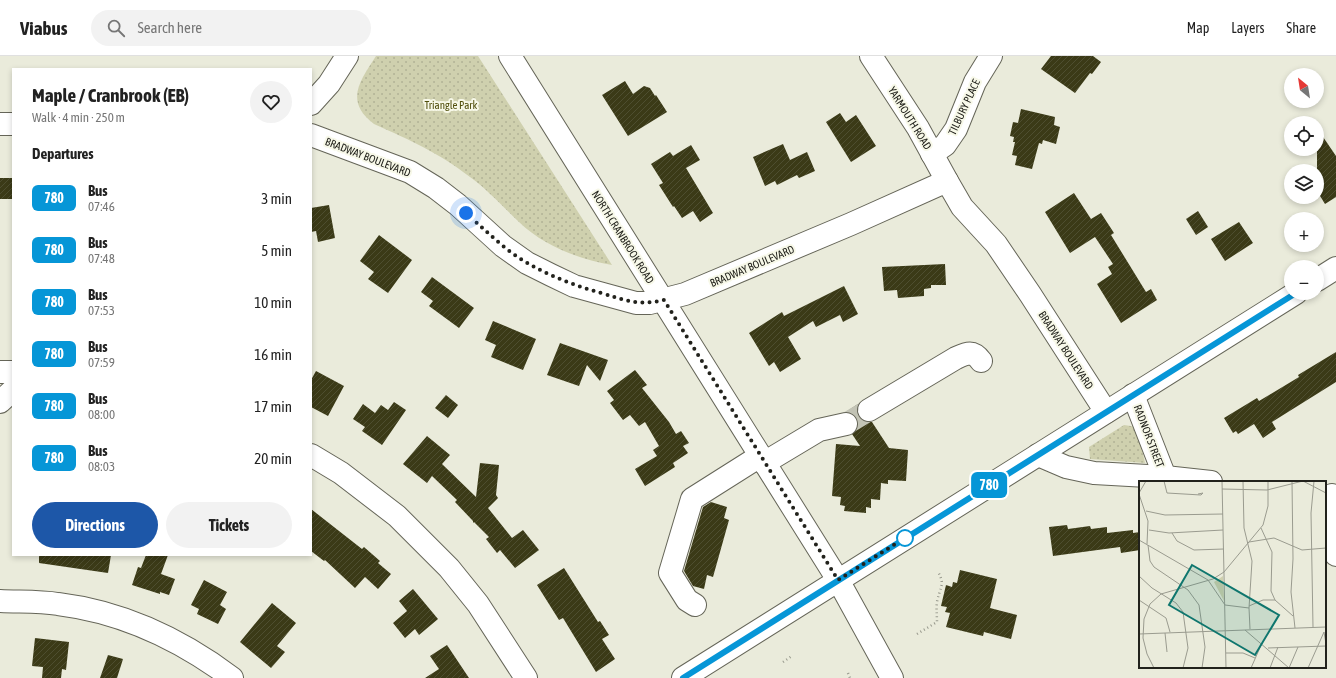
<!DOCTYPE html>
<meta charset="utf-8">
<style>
body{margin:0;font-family:"Asap Condensed",sans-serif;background:#f2f2f2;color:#222;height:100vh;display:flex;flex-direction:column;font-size:15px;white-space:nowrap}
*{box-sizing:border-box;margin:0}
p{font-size:13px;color:#767676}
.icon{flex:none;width:22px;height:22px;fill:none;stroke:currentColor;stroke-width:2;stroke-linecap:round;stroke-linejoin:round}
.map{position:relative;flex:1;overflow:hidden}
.drawer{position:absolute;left:12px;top:12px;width:300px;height:488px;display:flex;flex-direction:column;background:#fff;border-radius:0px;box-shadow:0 2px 6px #0003}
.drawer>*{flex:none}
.badge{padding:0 8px;border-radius:6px;font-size:14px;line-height:26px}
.needle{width:26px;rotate:330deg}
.buttons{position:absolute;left:1284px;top:12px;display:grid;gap:8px}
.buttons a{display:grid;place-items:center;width:40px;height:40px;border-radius:50%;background:#fff;box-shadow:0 2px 6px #0003;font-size:20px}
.you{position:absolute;width:20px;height:20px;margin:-10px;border:3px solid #fff;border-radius:50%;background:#1a73e8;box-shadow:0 0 0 6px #1a73e833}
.map>.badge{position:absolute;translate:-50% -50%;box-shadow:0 0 0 2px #fff}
h2{padding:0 20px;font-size:15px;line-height:36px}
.round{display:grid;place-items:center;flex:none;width:42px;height:42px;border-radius:21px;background:#f2f2f2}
.overview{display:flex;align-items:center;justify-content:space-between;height:68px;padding:0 20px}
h1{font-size:19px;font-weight:700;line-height:30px}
.action{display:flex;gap:8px;margin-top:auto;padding:8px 20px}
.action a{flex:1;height:46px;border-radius:24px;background:#1d57a8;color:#fff;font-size:16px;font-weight:700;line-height:46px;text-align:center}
.action a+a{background:#f2f2f2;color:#222}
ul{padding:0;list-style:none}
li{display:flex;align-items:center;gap:12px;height:52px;padding:0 20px}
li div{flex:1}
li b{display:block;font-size:15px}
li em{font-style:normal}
li .badge{min-width:44px;font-weight:700;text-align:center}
header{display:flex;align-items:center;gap:24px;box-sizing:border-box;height:56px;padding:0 20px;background:#fff;border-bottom:1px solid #e0e0e0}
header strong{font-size:19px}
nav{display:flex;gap:22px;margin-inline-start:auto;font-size:14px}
.search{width:280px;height:36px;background:#f2f2f2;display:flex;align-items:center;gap:10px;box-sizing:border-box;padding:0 14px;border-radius:22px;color:#767676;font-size:15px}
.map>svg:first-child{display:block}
</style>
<header>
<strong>Viabus</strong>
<div class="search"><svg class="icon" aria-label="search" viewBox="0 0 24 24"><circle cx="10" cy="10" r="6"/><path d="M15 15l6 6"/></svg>Search here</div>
<nav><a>Map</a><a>Layers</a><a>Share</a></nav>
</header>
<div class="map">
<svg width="1336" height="622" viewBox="0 0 1336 622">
<defs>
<pattern id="grass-dots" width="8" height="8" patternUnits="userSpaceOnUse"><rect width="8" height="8" fill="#cfd0ae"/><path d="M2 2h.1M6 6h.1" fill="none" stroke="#b1b295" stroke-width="1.8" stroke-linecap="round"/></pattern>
<pattern id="building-hatch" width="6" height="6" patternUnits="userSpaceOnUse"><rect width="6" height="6" fill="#3b3a17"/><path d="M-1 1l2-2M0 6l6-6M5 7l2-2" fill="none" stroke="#4e4e30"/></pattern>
</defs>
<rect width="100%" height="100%" fill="#eaebdb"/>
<g fill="url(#grass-dots)">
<path d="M376 0H478L612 209C578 203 544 190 519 166 503 151 488 134 470 121 439 97 410 84 374 68 344 45 360 25 376 0Z"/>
<polygon points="1124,369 1137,371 1145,407 1090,403 1089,391"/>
</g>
<g fill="url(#building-hatch)">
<polygon points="1051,0 1093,0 1101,6 1092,18 1090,17 1075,37 1041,13"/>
<polygon points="625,25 633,38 644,30 650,32 655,40 656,39 667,56 628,80 602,39"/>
<polygon points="1021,53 1055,61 1054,69 1060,71 1056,88 1043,84 1042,88 1039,87 1032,113 1015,109 1017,100 1012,99 1015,86 1013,86 1014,81 1010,80 1013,66 1018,67"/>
<polygon points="840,57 846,66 856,59 876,90 851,106 826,66"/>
<polygon points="1317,72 1336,100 1336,141 1325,148 1317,135"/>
<polygon points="783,88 790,104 807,96 815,115 799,122 797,119 777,129 775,125 765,130 753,101"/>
<polygon points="691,89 700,104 686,112 713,157 700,166 693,155 682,162 674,150 673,151 659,129 663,127 651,108 670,96 673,100"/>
<rect x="0" y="122" width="13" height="21"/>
<polygon points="1074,137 1091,163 1101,157 1114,177 1111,179 1146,236 1151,233 1157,244 1121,267 1097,228 1112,218 1108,211 1113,208 1095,181 1070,197 1045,156"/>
<polygon points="329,149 335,182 318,186 316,175 311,176 311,152"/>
<polygon points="1198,155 1208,171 1196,179 1186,163"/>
<polygon points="1239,166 1253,187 1225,205 1211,183"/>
<polygon points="379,179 412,204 388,237 368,223 374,216 360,205"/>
<polygon points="945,208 946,229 931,229 931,232 924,233 924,240 898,242 897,234 884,235 882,211"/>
<polygon points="432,221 474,252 459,272 429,250 433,245 421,236"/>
<polygon points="844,230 858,258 843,266 840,259 816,271 813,265 788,281 801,303 780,316 774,306 769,310 749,277 782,256 784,260"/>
<polygon points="493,265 536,283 523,314 491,301 496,289 485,284"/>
<polygon points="560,287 608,304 600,325 587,309 579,330 547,319"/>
<polygon points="1336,296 1336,326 1272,366 1276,373 1263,382 1254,368 1238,378 1236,375 1233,377 1224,362 1257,342 1259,345 1299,321 1298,319"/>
<polygon points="635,314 647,329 642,332 669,366 676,378 681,375 689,387 683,390 688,397 673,407 675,411 645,430 635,413 657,400 653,394 659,390 645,366 639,370 630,359 623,364 610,347 614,344 607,335"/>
<polygon points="316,315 344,330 328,360 311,351 311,324"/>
<polygon points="446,339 458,349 448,362 435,352"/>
<polygon points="394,346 406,354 382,389 362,375 365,371 353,363 363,348 375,357 381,349 388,354"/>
<polygon points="858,348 857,355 859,361 863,365 872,366 889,392 908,394 906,425 888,424 888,428 881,427 880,444 871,443 871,452 866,451 866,457 844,455 845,450 840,449 841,441 832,440 836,388 860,390 852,378 858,372 858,365 855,359 850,356 846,356"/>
<polygon points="427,380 450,399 442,408 476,441 480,407 499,409 496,439 498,442 488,452 512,482 523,474 539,494 515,512 500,494 497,497 486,483 489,481 474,466 473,467 473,465 455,446 457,444 432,420 427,427 403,408"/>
<polygon points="711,446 727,451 724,462 729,464 713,521 707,519 704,533 693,530 684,515 703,451"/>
<polygon points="311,453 362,493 364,491 380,505 378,507 391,518 378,533 365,521 355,532 325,504 324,505 311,495"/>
<polygon points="1067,469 1068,473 1090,470 1091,473 1107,471 1107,477 1133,474 1133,477 1140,476 1140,494 1121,497 1120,491 1053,500 1049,471"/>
<polygon points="39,499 111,499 108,517 39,507"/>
<polygon points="146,499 168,499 161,518 175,523 169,539 160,536 160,538 132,529 138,511 141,512"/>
<polygon points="564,512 598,566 600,565 609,579 602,583 615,603 596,616 563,562 559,564 537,529"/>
<polygon points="960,514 997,523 990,552 1017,559 1011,583 984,576 983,580 946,571 950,557 945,556 947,551 941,550 946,529 952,531 953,526 957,527"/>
<polygon points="204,524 227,536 220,549 226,553 218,568 197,558 199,553 191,549"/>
<polygon points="413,533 438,563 419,579 415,573 405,582 393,567 407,555 399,545"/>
<polygon points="272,547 296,567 277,590 285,596 271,612 240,586"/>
<polygon points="35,582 69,586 66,614 62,613 61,622 42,622 43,611 32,610"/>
<polygon points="447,589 469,622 425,622 439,613 430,600"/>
<polygon points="108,599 123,603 117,622 100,622"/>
</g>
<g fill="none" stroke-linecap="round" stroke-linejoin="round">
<polyline stroke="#c2c3b5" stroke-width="22" stroke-dasharray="22 11" stroke-linecap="butt" points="846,368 869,354"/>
<defs>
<g id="minor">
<polyline points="510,0 838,524 892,622"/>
<polyline points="871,0 918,72 947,125"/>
<polyline points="311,48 329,28 347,0"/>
<polyline points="0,68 13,68"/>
<polyline points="311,79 410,116 436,132 458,149 503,190 527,207 551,219 574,230 636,247 650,247 685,238 851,168 947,125 962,151 996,188 1030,238 1106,356"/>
<polyline points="932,98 945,89 956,73 975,26 991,0"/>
<polyline points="0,316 13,316"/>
<polyline points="1133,339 1165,421"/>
<polyline points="0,346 13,334"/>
<path d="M869 354 956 302C967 297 973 294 981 305"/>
<polyline points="311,399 341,417 397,460 449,512 478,548 526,622"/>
<polyline points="1038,399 1066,411 1094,417 1165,421 1211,426"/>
<polyline points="764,407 819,374 846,368"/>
<polyline points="1332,439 1332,463 1336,499"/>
<path d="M0 545C19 546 39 545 58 548 123 556 180 583 232 622"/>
<polyline points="695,549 687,544 670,517 692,443 760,400"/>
</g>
<g id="major">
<polyline points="1317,224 1336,212"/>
<polyline points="683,622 1296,237"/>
</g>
</defs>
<use href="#minor" stroke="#656558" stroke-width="24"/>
<use href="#major" stroke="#656558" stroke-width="24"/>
<g stroke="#999a8e" stroke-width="2.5" stroke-dasharray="1 3" stroke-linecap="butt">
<path d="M917 578 937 566C937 559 936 553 937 546 939 533 946 529 938 516"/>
<polyline points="783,606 792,600"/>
<polyline points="848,617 850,622"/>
</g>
<use href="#minor" stroke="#fff" stroke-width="22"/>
<use href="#major" stroke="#fff" stroke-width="22"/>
</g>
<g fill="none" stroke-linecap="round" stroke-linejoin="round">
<defs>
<polyline id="line" points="683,622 1296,237"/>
</defs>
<use href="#line" stroke="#fff" stroke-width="9"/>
<use href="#line" stroke="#0696d7" stroke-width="6"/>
<path stroke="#22221c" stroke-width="4" stroke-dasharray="0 7.2" d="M466 157C478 168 490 179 503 190 531 213 566 227 601 237 624 244 639 250 664 244L838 524 905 482"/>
</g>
<circle fill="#fff" stroke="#0696d7" stroke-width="2" cx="905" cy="482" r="8"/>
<g text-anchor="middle" stroke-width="4" stroke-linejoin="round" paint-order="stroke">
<g font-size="11" fill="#504e0b" stroke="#f7f8e8">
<text x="451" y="53">Triangle Park</text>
</g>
<g font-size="11" fill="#22221c" stroke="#f7f8e8">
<text transform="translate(964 51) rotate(-65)" y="4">TILBURY PLACE</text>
<text transform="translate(910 62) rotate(58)" y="4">YARMOUTH ROAD</text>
<text transform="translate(368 101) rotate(21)" y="4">BRADWAY BOULEVARD</text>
<text transform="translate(623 181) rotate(58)" y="4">NORTH CRANBROOK ROAD</text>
<text transform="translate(752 210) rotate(-23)" y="4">BRADWAY BOULEVARD</text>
<text transform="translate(1066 294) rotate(57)" y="4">BRADWAY BOULEVARD</text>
<text transform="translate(1149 380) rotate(69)" y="4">RADNOR STREET</text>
</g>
</g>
<g transform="translate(1139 425)">
<rect width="187" height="187" fill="#eaebdb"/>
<path d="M84 95 85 120 75 101Z" fill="#cfd0ae"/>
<path fill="none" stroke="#9a9b8f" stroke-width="1" d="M25 0 28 12 62 14 64 12 59 13M83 0 87 187M104 0 105 47 113 80 110 127M153 0 154 78 152 111 156 147M83 8 128 9 164 0 187 12M0 12 7 0M0 13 9 40 8 63M7 30 26 34 84 33M122 47 133 71 132 110 136 119 154 135M10 49 30 52 84 49M33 52 38 60 55 69 85 68M0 59 69 99 86 124 110 127 111 148M110 61 135 57 163 69 187 67M9 64 11 80 15 86 49 109 60 124 66 166 63 187M0 95 13 107 37 122 44 131 49 167 44 187M0 119 27 137 31 151M110 125 124 119H136M174 146 172 32 175 0M106 149 150 187M185 151 187 163M26 152 28 171M0 153 187 146M129 167 187 165M87 172H104L116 177M15 187 8 173 4 157 5 138 11 123 22 113 74 98 85 91 124 44 129 25V0M112 187 123 162M131 187 139 166M150 187 159 166M169 187 185 151"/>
<path fill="#0f766e" fill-opacity="0.15" stroke="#0f766e" stroke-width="2" d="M53 84 140 134 116 174 30 124Z"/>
<rect width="187" height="187" fill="none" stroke="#22221c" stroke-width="2"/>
</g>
</svg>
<div class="buttons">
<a><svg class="needle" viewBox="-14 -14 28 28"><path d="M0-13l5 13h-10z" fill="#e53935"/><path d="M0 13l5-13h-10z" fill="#767676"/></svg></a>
<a><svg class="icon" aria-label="locate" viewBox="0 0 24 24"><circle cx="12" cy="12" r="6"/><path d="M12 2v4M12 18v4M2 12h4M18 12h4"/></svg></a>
<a><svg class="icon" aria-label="layers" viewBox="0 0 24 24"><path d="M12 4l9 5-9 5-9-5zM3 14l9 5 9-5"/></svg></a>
<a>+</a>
<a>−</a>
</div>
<div class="you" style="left:466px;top:157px"></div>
<b class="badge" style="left:989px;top:429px;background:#0696d7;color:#fff">780</b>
<section class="drawer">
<div class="overview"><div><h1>Maple / Cranbrook (EB)</h1><p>Walk · 4 min · 250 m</p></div><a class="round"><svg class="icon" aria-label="heart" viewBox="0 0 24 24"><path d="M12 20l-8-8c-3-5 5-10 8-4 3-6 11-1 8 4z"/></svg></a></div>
<h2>Departures</h2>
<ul>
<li><span class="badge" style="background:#0696d7;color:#fff">780</span><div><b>Bus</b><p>07:46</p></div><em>3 min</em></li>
<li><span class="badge" style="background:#0696d7;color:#fff">780</span><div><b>Bus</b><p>07:48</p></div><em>5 min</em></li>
<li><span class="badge" style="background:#0696d7;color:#fff">780</span><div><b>Bus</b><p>07:53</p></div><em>10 min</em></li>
<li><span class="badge" style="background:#0696d7;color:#fff">780</span><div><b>Bus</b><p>07:59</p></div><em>16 min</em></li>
<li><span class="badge" style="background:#0696d7;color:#fff">780</span><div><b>Bus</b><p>08:00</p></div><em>17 min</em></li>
<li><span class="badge" style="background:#0696d7;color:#fff">780</span><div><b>Bus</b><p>08:03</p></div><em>20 min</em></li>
</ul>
<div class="action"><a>Directions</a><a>Tickets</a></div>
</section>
</div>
